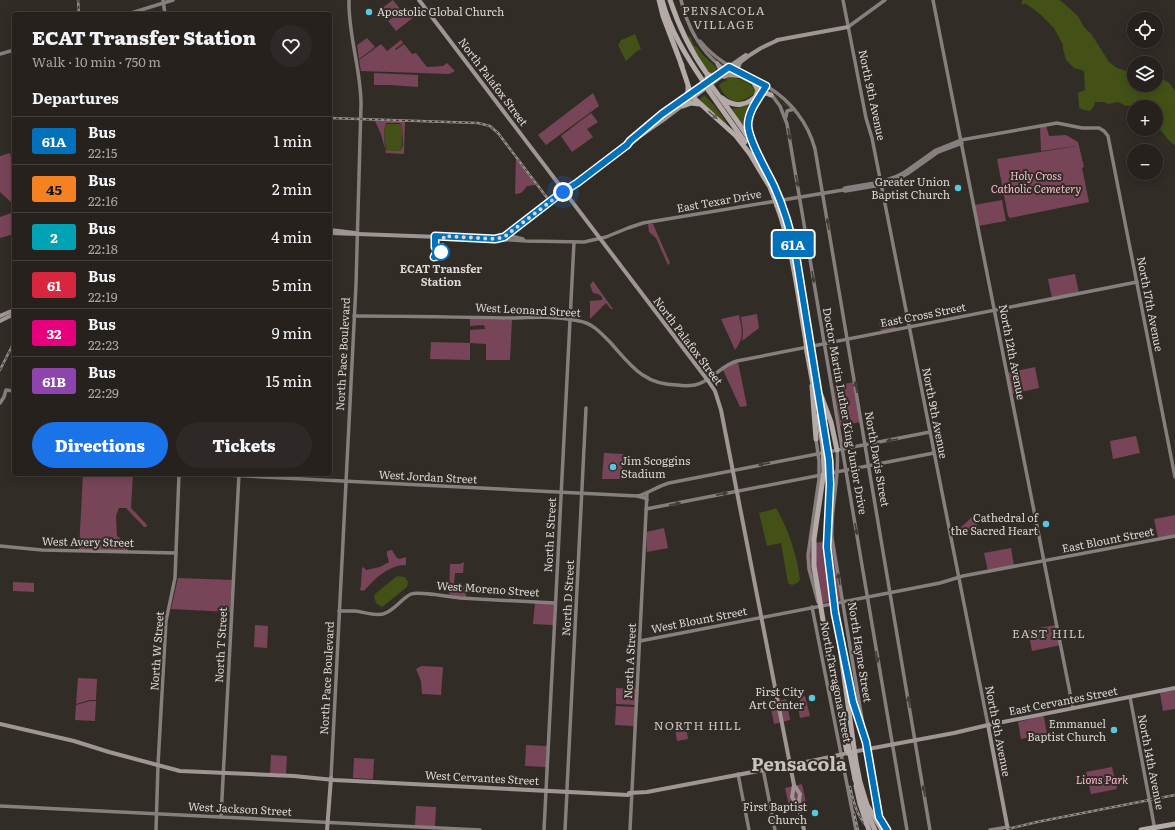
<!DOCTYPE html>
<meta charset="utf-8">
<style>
body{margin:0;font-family:Literata,serif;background:#2e2926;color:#f1f3f6;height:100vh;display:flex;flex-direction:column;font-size:15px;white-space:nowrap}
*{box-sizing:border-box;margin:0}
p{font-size:13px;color:#a4a3a4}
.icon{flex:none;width:22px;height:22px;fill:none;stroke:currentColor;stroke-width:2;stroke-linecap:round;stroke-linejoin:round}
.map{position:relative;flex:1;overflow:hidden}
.sheet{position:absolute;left:12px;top:12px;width:320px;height:464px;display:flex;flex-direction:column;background:#26211d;border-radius:4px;box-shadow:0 2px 10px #0003,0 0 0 1px #423e3b}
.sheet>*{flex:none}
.badge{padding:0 8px;border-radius:3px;font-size:14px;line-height:26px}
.buttons{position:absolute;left:1127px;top:12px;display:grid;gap:8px}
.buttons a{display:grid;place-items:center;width:36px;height:36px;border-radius:50%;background:#26211d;box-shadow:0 2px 10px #0003,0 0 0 1px #423e3b;font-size:20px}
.you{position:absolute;width:20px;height:20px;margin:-10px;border:3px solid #fff;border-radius:50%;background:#1a73e8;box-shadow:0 0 0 6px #1a73e833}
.map>.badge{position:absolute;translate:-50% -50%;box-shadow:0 0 0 2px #fff}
h2{padding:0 20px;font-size:15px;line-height:36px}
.round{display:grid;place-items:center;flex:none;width:42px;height:42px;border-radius:21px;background:#2e2926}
.overview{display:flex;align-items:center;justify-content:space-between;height:68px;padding:0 20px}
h1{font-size:19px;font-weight:800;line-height:30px}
.cta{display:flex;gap:8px;margin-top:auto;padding:8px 20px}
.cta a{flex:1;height:46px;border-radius:24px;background:#1a73e8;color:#fff;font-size:16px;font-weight:800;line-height:46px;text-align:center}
.cta a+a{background:#2e2926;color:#f1f3f6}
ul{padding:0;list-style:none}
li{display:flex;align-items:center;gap:12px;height:48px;padding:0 20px;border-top:1px solid #423e3b}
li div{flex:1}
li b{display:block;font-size:15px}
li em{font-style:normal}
li .badge{min-width:44px;font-weight:700;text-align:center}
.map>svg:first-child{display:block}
</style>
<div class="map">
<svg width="1175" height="830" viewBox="0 0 1175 830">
<rect width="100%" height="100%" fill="#322c27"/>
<g fill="#774557" fill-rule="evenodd">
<polygon points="393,0 401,10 386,21 378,11"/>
<polygon points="407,7 414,17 396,31 388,21"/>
<polygon points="367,38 375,47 359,59 357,45"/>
<polygon points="401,40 403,43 395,49 396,50 404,44 412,54 416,53 427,67 443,66 447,63 455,71 449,74 361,71 359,60 381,44 387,51"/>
<polygon points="374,73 418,75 418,87 390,85 374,85"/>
<polygon points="593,93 599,106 546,145 538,135"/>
<polygon points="591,113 598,122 587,129 593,137 572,152 561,136"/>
<path d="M375 121H405L404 154 386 153 381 134ZM386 123H400L402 125 403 146 400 151 385 150 384 131Z"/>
<polygon points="1046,125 1049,136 1066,135 1078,142 1084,167 1082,168 1089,202 1010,218 1008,216 997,159 1077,146 1041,151 1040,127"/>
<polygon points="10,153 14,169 14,205 0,192 0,156"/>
<path d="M516 157 536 185 527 186C523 191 522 194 515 194Z"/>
<polygon points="1002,200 1006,221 978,226 974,205"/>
<polygon points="14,212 14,234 0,238 0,217"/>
<polygon points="648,224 653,224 670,263 668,265 656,238 649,232"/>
<polygon points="1075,274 1079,293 1052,298 1048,279"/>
<polygon points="593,281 613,309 611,309 606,303 590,319 590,301 602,300 602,297 598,294 593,293 590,285"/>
<polygon points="757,314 759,328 742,341 743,332 741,317"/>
<path d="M739 315C742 330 745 337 735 350L721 319Z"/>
<polygon points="894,317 896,329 881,332 879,320"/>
<polygon points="470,319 512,320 510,360 486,360 486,344 470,343 470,360 430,359 431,342 470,343 470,330 485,329 484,325 470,326"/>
<polygon points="738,362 747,406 740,407 723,370 731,364"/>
<polygon points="1035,367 1039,388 1011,394 1007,373"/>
<polygon points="854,382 860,422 840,426 834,386"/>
<polygon points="1136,436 1140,453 1113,459 1110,441"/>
<polygon points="604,453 623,454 622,479 602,479"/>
<polygon points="83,474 133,474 131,508 147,525 146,527 144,527 126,508 119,508 116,516 117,536 120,538 121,545 128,547 128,551 79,550"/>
<polygon points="975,514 978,530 953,535"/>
<polygon points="1175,515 1175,535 1158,538 1154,519"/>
<polygon points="664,528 668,548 647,552 646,532"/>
<polygon points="831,540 842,599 819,604 810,567 810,544"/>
<polygon points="1011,548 1014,566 988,571 984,553"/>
<path d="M392 550 396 557 399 559 406 557V565C389 565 375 578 364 591L360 590 361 585 362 568 363 567 366 570 380 567 389 562 387 555V551Z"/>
<polygon points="466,561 464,562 463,573 455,573 454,583 466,585 466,597 459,597 449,594 450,564 460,564"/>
<polygon points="178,578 232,580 230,612 171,609"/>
<polygon points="13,582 34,583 34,592 13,591"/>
<polygon points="535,603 554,604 553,625 533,624"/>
<polygon points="255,625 268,626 267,648 254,647"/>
<polygon points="1056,625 1061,645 1032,651 1028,630"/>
<polygon points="421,666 443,667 441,695 422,694 421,681 416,669"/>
<polygon points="78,678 97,679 96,700 90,700 76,704"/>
<polygon points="616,688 636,689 635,705 616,704"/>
<polygon points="1175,690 1175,709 1163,711 1160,693"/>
<polygon points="805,696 810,716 800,718 798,707 801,706 799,697"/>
<polygon points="786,699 790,720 774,724 770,703"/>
<polygon points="90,701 96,701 95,721 75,720 76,705"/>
<polygon points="616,706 635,707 634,726 615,725"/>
<polygon points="1042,716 1044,717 1047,734 1021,739 1018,722"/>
<polygon points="685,721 688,739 677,741 674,723"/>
<polygon points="526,745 547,746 546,767 525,766"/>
<polygon points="271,755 287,756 286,774 270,773"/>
<polygon points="354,758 374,759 373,779 353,778"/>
<polygon points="1112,767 1117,789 1091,794 1086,772"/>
<polygon points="802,784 806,803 789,806 785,788"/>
<polygon points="416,806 436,807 435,827 415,826"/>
</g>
<g fill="#435016">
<path d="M1023 0H1059L1061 1 1078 16 1084 27 1092 35 1109 62 1117 68 1126 71H1134V85H1156V77C1165 79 1171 83 1175 91V145C1166 141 1165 131 1156 128V107H1142L1137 105 1126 106 1118 102 1108 104 1104 102H1095L1094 106 1090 111 1084 110 1079 108 1078 93 1085 90 1084 71 1074 68 1066 60 1063 49V45L1054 28 1040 14 1025 3 1023 5 1021 3Z"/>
<polygon points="635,34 641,49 636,52 626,61 618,45 621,40"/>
<polygon points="688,36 691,38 694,46 696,46 703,55 716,67 716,70 713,74 710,74 706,69 687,38"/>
<path d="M730 77C739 78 752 83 756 91 754 95 752 95 749 97 736 106 726 100 719 86V85L724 81 725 82 727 78Z"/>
<polygon points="704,95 714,105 727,123 726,123 699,100"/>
<polygon points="748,105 750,105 751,107 745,124 742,124 732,109"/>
<polygon points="386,124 400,124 402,125 402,146 400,151 386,150 384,131"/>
<path d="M774 509 776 508C789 530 797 556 800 580L797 583 792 585 788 583 781 543 767 546 759 513Z"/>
<polygon points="397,576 405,577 408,582 407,587 382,607 376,603 374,596 375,594"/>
</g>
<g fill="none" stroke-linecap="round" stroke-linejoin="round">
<g stroke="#435016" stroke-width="1">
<polyline points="773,94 781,101"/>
<polyline points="783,103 790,108"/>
</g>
<g stroke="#867f7e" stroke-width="3.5">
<polyline points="163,0 165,14"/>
<path d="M681 0C687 25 700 52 722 67 736 75 752 82 766 90"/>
<polyline points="843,0 866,118 872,138 988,725"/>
<polyline points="933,0 1073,708"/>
<polyline points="128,14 173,0"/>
<polyline points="848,27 885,0"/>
<path d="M700 41C720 65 742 72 768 87 791 101 808 123 815 149L930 830"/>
<polyline points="0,54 14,50"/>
<polyline points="771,94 780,106 787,124 907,830"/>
<polyline points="786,117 787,111 794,109"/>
<polyline points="843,190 845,191 881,185 894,181 907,174 938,152 962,143"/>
<polyline points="507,235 523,239"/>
<polyline points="496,239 526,241 584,242 606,237 628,228 643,223 843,190 845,188 881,182 895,177 905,172 936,150 961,140 1057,123 1082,128 1099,128 1104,131 1108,136 1175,477"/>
<path d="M354 316C404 316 454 317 503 318 528 318 555 315 579 321 592 323 600 332 609 341 630 364 643 385 677 385 683 386 689 386 695 385 711 382 721 365 737 361L1137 282"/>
<polyline points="0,403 4,397 6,390 14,391"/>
<polyline points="816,439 819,461 819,479 808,555 809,569 818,602"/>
<path d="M837 450C840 479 830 508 832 538L864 731"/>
<polyline points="206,474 637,496 645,498 647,500"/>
<path d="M638 496C649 493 658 486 669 483L930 432"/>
<polyline points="646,509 934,453"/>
<polyline points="0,546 42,550 176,553"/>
<polyline points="812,607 856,830"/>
<path d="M339 611C344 611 350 611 355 611 364 612 374 616 383 614 394 611 401 599 411 594 418 591 451 597 460 598L555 603"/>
<polyline points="640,641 940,583 963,576 1175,536"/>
<polyline points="1130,697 1155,830"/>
<polyline points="866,741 879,817 887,830"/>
<polyline points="763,769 775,830"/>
<polyline points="738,774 749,830"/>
<path d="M331 778 356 285 361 104C361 69 348 35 349 0"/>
<polyline points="567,789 586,408"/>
<polyline points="0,806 480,830"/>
<polyline points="221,817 239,474"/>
<polyline points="156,830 158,765 166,621 175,578 179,474"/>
<polyline points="544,830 574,242"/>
<polyline points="565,830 567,791"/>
<polyline points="630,830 647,493"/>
<polyline points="990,830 1008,827"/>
</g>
<g stroke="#9e9594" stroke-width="4">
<polyline points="419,0 709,382 715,391 721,410 794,785 800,794 798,807"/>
<polyline points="777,40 848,27"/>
<polyline points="717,63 720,69 718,74"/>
<polyline points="740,63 738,68 741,73"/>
<polyline points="714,77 746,55"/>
<polyline points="724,77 729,75 739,76"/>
<polyline points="644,130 662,114 707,82"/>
<polyline points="330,230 355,233"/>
<polyline points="330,233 495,239 504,237 561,193 577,183 627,145 666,118 750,55 761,48 778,40"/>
<polyline points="0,316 14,310"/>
<polyline points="0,321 14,314"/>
<polyline points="0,724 74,741 109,752 180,771 294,776 334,780 628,795 630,794"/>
<polyline points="988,725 1008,830"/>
<polyline points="852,752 954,733 988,725 1175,688"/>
<polyline points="794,785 792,797 799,808 804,830"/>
<polyline points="629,793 647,792 816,760"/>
<polyline points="327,830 331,778"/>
</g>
<g stroke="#b4aaa8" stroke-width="5">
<polyline points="659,0 663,16 682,66"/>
<path d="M662 0C670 30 686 56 703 81"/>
<path d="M670 0C679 27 691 52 707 74L711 76H715"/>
<polyline points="681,64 690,91 695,99 736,136 750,154 768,184"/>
<polyline points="754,83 758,90 756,96"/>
<path d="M713 88C736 119 766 159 778 196"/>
<polyline points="709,91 745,142"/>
<polyline points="760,95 766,93 771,95"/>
<path d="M722 98C734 108 748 106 758 94"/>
<polyline points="684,99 688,92 688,87"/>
<polyline points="683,106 691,103 699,104"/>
<path d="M753 142C743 119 752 108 764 89"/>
<polyline points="767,180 774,197"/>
<polyline points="781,205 793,245 809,342"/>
<path d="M777 206C793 249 798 296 806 342"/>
<polyline points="811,351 827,446"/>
<polyline points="807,352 814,390"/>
<polyline points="812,386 816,439"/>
<polyline points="821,395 831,422 837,450"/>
<polyline points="818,416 823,446"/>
<polyline points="826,645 847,753"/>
<polyline points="843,658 857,716 866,742"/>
<polyline points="855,779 862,802 875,830"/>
<polyline points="867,805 882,830"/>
<polyline points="1141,830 1175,824"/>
</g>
<defs>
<g id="rail">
<polyline points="78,0 79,14"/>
<polyline points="330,118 478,123 490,126 498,133 548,199"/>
<polyline points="0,370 14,342"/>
<path d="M850 787C854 804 857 817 870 830"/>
<polyline points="854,813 858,830"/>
<polyline points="1003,830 1037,822 1175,795"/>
</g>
</defs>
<use href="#rail" stroke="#938e8a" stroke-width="2.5"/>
<use href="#rail" stroke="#322c27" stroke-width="1" stroke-dasharray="3" stroke-linecap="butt"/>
<polyline stroke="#9e9594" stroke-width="4" points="816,760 844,754"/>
<g stroke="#b4aaa8" stroke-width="5">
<polyline points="707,78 713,88"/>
<polyline points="703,81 709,91"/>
<polyline points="778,196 781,205"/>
<polyline points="774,197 777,206"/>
<polyline points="806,342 807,352"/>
<polyline points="809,342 811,351"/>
<polyline points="823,446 824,471 814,539 814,566 824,626 855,779"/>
<polyline points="827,446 831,484 827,532 827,555 856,762 860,782 867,805"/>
<polyline points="856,786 860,804 869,830"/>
</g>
</g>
<defs><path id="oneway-solid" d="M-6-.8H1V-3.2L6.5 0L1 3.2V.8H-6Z"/></defs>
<use fill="#665e5b" href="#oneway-solid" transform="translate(713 115) rotate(40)"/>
<g fill="#433d38">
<use href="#oneway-solid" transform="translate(789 134) rotate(80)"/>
<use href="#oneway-solid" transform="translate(797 181) rotate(80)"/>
<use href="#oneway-solid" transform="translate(828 224) rotate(-100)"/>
<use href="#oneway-solid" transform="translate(813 277) rotate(80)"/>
<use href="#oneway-solid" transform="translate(856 387) rotate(-100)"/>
<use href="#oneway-solid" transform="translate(892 440) rotate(170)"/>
<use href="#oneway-solid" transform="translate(764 464) rotate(169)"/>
<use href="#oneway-solid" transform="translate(722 494) rotate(-11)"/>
<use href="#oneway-solid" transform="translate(675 504) rotate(-11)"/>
<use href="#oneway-solid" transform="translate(856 529) rotate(80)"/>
<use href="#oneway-solid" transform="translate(839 579) rotate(-100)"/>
<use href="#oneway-solid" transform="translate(877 657) rotate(81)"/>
<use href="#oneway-solid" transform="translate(909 702) rotate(-100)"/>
<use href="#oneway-solid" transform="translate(924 791) rotate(-100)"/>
</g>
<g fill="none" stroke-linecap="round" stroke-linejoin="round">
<defs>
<path id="line" d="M435 255 434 257 438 256 443 250 440 248 435 247V236L495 239 504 237 561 193 577 183 627 145 630 141 662 114 729 67 766 86C759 98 748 111 748 125 748 140 767 171 774 186 784 208 791 232 796 256L829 460 830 484 827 547 835 613 853 702 866 742 879 817 887 830"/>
</defs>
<use href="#line" stroke="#fff" stroke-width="9"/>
<use href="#line" stroke="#0072bc" stroke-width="6"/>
<polyline stroke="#dad6d3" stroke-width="4" stroke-dasharray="0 7.2" points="441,252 444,236 495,239 504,237 563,192"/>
</g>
<g fill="#56c9e1" stroke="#322c27" stroke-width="1.5">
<circle cx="369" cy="12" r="4"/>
<circle cx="958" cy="188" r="4"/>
<circle cx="613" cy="467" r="4"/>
<circle cx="1046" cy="524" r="4"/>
<circle cx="812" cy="698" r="4"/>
<circle cx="1114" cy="730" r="4"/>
<circle cx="815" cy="813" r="4"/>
</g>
<circle fill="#fff" stroke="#0072bc" stroke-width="2" cx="441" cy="252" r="8"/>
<g text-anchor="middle" stroke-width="4" stroke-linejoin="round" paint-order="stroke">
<g font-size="11" fill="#dad6d3" stroke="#322c27" text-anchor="end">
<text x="377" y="16" text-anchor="start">Apostolic Global Church</text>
<text x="950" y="186">Greater Union<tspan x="950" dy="13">Baptist Church</tspan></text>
<text x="621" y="465" text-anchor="start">Jim Scoggins<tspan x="621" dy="13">Stadium</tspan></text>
<text x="1038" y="522">Cathedral of<tspan x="1038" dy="13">the Sacred Heart</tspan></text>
<text x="804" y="696">First City<tspan x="804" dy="13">Art Center</tspan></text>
<text x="1106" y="728">Emmanuel<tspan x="1106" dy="13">Baptist Church</tspan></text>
<text x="807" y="811">First Baptist<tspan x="807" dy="13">Church</tspan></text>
</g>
<g font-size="11" fill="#dad6d3" stroke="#322c27">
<text transform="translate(493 82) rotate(53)" y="4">North Palafox Street</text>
<text transform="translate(872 95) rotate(78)" y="4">North 9th Avenue</text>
<text transform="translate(719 201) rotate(-10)" y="4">East Texar Drive</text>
<text transform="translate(1150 304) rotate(79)" y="4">North 17th Avenue</text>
<text transform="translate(528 310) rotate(3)" y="4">West Leonard Street</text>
<text transform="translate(923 315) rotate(-11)" y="4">East Cross Street</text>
<text transform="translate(688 341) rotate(53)" y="4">North Palafox Street</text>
<text transform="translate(1012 352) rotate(79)" y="4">North 12th Avenue</text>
<text transform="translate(343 354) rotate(-87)" y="4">North Pace Boulevard</text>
<text transform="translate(845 411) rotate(80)" y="4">Doctor Martin Luther King Junior Drive</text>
<text transform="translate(935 413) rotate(79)" y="4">North 9th Avenue</text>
<text transform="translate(877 459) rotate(80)" y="4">North Davis Street</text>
<text transform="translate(428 477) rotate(3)" y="4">West Jordan Street</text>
<text transform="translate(550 535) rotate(-87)" y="4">North E Street</text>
<text transform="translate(1108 540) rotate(-11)" y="4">East Blount Street</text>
<text transform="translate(88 542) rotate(1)" y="4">West Avery Street</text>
<text transform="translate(488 589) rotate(4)" y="4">West Moreno Street</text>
<text transform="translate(568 598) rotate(-87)" y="4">North D Street</text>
<text transform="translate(699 620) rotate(-11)" y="4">West Blount Street</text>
<text transform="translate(221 645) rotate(-87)" y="4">North T Street</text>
<text transform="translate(157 651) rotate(-86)" y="4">North W Street</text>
<text transform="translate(860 652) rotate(81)" y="4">North Hayne Street</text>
<text transform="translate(630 661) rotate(-87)" y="4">North A Street</text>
<text transform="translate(327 678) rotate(-87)" y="4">North Pace Boulevard</text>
<text transform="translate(836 682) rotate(79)" y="4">North Tarragona Street</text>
<text transform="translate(1063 701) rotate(-11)" y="4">East Cervantes Street</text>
<text transform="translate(998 731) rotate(79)" y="4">North 9th Avenue</text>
<text transform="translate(1151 762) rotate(79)" y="4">North 14th Avenue</text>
<text transform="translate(482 778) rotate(3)" y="4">West Cervantes Street</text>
<text transform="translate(240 809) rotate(3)" y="4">West Jackson Street</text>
</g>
<g font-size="11" font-style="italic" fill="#fcbad0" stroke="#322c27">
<text x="1036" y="180">Holy Cross<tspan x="1036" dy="13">Catholic Cemetery</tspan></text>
<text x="1102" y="784">Lions Park</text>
</g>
<g font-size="11" font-weight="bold" fill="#dad6d3" stroke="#322c27">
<text x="441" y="273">ECAT Transfer<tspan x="441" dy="13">Station</tspan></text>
</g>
<g font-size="12" letter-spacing="1" fill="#cac2bc" stroke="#322c27">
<text x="724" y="15">PENSACOLA<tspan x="724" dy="14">VILLAGE</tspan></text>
<text x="1049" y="638">EAST HILL</text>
<text x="698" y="730">NORTH HILL</text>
</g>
<g font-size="19" font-weight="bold" fill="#cac2bc" stroke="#322c27">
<text x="799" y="771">Pensacola</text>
</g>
</g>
</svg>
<div class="buttons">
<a><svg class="icon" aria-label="locate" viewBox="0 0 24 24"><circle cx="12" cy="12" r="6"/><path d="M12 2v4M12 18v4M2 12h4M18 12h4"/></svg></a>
<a><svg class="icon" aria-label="layers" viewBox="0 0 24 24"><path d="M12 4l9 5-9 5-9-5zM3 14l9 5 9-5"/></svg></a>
<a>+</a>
<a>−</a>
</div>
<div class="you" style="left:563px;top:192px"></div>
<b class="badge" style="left:793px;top:244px;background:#0072bc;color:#fff">61A</b>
<section class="sheet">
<div class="overview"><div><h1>ECAT Transfer Station</h1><p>Walk · 10 min · 750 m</p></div><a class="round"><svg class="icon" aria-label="heart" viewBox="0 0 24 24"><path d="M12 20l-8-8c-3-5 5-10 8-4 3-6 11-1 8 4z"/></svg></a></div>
<h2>Departures</h2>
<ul>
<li><span class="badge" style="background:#0072bc;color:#fff">61A</span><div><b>Bus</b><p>22:15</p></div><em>1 min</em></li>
<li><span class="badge" style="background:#f58220;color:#111">45</span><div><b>Bus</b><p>22:16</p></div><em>2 min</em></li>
<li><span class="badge" style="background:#00a3b4;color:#fff">2</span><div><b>Bus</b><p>22:18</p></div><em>4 min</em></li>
<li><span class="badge" style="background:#d7263d;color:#fff">61</span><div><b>Bus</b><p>22:19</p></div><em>5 min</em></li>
<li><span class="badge" style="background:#e6007e;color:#fff">32</span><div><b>Bus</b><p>22:23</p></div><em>9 min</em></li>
<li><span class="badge" style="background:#8e44ad;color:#fff">61B</span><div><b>Bus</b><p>22:29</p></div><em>15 min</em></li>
</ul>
<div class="cta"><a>Directions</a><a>Tickets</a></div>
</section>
</div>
